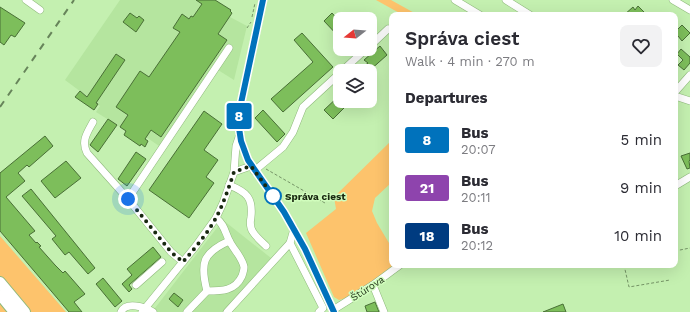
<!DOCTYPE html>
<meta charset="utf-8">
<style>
body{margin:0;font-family:"Work Sans",sans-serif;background:#f2f2f3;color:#2b2b33;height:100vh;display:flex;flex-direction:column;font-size:15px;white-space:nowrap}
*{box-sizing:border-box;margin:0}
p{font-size:13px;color:#7c7c81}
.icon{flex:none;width:22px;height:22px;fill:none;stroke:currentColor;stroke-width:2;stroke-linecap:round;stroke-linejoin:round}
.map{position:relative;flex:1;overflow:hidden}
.details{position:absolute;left:389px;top:12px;width:289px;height:256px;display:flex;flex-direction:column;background:#fff;border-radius:8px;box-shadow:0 4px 16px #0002}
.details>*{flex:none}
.badge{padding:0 8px;border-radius:3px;font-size:14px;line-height:26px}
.needle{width:26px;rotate:253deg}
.controls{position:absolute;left:333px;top:12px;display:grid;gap:8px}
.controls a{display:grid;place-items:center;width:44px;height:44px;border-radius:8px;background:#fff;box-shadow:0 4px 16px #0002;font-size:20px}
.you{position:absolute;width:20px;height:20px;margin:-10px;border:3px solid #fff;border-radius:50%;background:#1a73e8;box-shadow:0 0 0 6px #1a73e833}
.map>.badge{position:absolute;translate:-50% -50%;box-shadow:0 0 0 2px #fff}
h2{padding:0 16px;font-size:15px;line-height:36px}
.round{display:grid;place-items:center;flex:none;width:42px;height:42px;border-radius:8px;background:#f2f2f3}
.head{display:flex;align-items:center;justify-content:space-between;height:68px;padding:0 16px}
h1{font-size:19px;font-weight:600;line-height:30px}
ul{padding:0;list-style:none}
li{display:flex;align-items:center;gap:12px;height:48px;padding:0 16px}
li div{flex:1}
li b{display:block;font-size:15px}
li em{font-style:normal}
li .badge{min-width:44px;font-weight:700;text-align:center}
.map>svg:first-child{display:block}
</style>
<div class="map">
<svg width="690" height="312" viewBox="0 0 690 312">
<rect width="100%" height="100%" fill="#c4f0b0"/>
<g fill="#b5e59f">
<polygon points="120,0 215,0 231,11 232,13 230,17 247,26 234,80 218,70 165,150 124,122 120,127 96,112 100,106 65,80"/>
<polygon points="223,220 271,258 223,312 152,312"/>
</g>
<g fill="#fdc36c">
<polygon points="376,0 391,0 418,15 403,15"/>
<polygon points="392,140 392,182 375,198 372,211 377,223 392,248 392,265 395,265 349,297 339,300 334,297 306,233 336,209 334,197"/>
<polygon points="0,236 66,312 0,312"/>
</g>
<g fill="#7dbe5b" stroke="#496f36">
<polygon points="196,0 215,0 231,10 230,11 232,13 218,34 227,40 161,137 151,130 145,139 148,141 145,147 141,144 140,146 124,135 126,131 120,127 128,115 116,107 140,71 149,77 180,32 173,28 182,14 189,19 191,16 193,17 202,4"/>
<polygon points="638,6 647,15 624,15 633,7 635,10"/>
<polygon points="0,7 25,23 15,37 11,35 4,45 0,42"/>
<polygon points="130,13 137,18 139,16 144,20 136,32 123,22"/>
<polygon points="332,13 340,22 340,38 324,21"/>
<polygon points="682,25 690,33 682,41 678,36 675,38 675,32"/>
<polygon points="302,33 333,67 283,112 271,99 313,62 294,40"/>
<polygon points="380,46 387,55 369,71 367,71 363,67 368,63 364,60"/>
<polygon points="681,49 690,57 690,63 684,70 678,65 683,60 677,54"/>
<polygon points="116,54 125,60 96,103 98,104 94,110 75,97 80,91 87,97"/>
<polygon points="340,95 340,101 351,101 333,119 324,110"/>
<polygon points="263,110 285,134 277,142 255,118"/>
<polygon points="204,111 222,124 204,150 218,160 206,177 214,183 189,218 149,190"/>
<polygon points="108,119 117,125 98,152 90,145"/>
<polygon points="45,136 53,146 29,167 27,165 18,173 25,181 6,197 35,231 29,235 36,243 37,242 41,246 39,247 55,265 63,273 65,271 85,294 74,302 82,312 69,312 0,231 0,173"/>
<polygon points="136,152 146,159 127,186 118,179"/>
<polygon points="690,153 690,160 689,161 690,168 687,169 681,156"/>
<polygon points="66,161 81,178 55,198 41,181"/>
<polygon points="31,189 95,268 88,274 69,252 65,255 52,239 56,236 22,196"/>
<polygon points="153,247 161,257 129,285 132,289 129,292 122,284 132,275 127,269"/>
<polygon points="103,278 122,301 115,307 96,284"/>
<polygon points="174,293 183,300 178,307 169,299"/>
<polygon points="375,302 379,312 367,312 365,306"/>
<polygon points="563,304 566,312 543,312"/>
</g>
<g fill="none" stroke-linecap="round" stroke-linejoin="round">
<defs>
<g id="minor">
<polyline points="26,0 40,10"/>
<polyline points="263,0 240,108 239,128 241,141 248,160 284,212 305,249 334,312"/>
<polyline points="455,0 480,15"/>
<polyline points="506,0 530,15"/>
<polyline points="673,0 690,10"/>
<polyline points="370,46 388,29"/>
<polyline points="342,71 366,49"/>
<polyline points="675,92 690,75"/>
<polyline points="675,96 690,101"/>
<path d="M93 122C87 133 81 141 87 153L128 199 171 252 183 262"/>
<polyline points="254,171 283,147 293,132 303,107 340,73"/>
<polyline points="234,172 251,166"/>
<path d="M229 185C247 192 253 198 251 217 250 222 250 228 253 232 256 237 262 242 266 246"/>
<polyline points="675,186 690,177"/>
<polyline points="128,199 229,48"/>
<polyline points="294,229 290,243 323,308 319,312"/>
<polyline points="136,285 162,262"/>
<polyline points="373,285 384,312"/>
<path d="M207 291C200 264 202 253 229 241"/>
<polyline points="333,310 373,285 400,265"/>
<path d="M121 312C126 301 145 307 153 312"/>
<polyline points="142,312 195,247 216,218 223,203 234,172 236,146 239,137"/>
<path d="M187 312 207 291C222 291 235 291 242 276 243 273 244 270 244 267 242 257 234 250 230 242 225 233 225 225 216 218"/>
<polyline points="227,312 290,243"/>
</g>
<g id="highway">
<polyline points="0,282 25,312"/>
<polyline points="0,295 14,312"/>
</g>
</defs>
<use href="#minor" stroke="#8fb97c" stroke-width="8"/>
<use href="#highway" stroke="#8fb97c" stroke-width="12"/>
<g stroke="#759466" stroke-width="1" stroke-dasharray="3 2" stroke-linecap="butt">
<polyline points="252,17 255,3"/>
<polyline points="247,28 251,22"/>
<polyline points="266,169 325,203"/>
<polyline points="675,251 690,248"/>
<polyline points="624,265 629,287 670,280"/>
</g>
<use href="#minor" stroke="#fff" stroke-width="7"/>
<use href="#highway" stroke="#fff" stroke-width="10"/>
<polyline stroke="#67845a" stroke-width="2" stroke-dasharray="7 7" stroke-linecap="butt" points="0,107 74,0"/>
</g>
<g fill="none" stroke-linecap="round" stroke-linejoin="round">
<defs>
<polyline id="line" points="263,0 240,108 239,128 241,141 248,160 284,212 305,249 334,312"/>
</defs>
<use href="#line" stroke="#fff" stroke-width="9"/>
<use href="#line" stroke="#0072bc" stroke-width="6"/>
<path stroke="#182810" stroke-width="4" stroke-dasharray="0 7.2" d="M128 199 171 252 183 262C195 248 208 233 217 216 224 202 229 187 234 172L251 166 273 196"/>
</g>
<circle fill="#fff" stroke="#0072bc" stroke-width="2" cx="273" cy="196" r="8"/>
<g text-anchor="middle" stroke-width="3" stroke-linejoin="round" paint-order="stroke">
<g font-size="10" font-weight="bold" fill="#182810" stroke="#d1fdbd" text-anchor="start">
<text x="285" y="200">Správa ciest</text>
</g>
<g font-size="10" fill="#182810" stroke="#d1fdbd">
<text transform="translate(367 288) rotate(-33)" y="4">Štúrova</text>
</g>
</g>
</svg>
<div class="controls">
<a><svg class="needle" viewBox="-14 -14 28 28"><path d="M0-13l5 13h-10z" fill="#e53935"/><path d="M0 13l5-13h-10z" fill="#7c7c81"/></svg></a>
<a><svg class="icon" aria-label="layers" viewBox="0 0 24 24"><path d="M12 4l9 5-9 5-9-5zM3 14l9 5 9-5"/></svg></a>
</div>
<div class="you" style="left:128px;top:199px"></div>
<b class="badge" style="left:239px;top:116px;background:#0072bc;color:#fff">8</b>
<section class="details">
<div class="head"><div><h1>Správa ciest</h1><p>Walk · 4 min · 270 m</p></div><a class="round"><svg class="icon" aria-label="heart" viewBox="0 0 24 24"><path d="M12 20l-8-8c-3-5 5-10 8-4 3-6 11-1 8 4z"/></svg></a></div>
<h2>Departures</h2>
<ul>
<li><span class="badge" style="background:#0072bc;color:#fff">8</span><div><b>Bus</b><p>20:07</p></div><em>5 min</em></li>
<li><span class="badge" style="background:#8e44ad;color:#fff">21</span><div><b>Bus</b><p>20:11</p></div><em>9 min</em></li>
<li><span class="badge" style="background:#003b80;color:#fff">18</span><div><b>Bus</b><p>20:12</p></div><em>10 min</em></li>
</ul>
</section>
</div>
